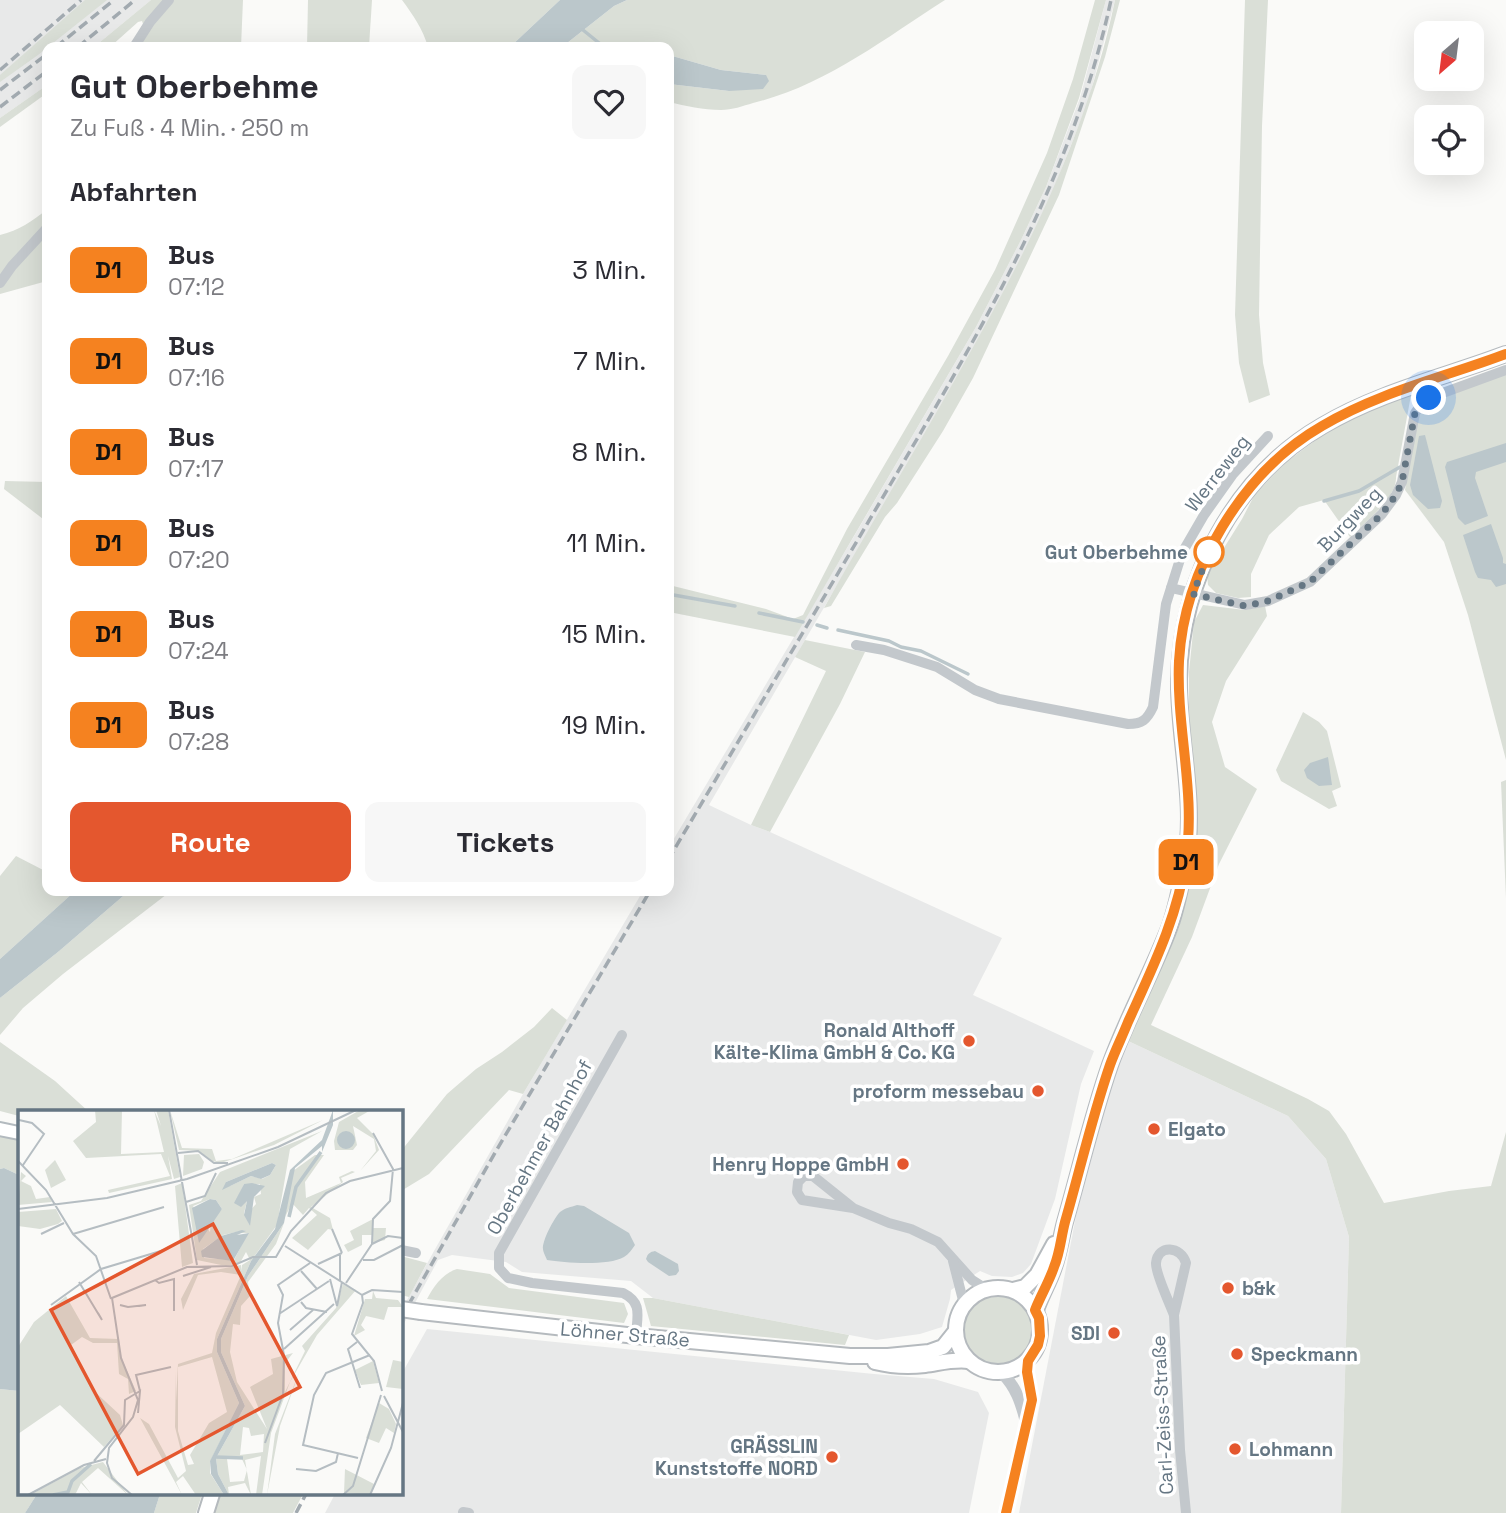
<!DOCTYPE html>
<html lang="de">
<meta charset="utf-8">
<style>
body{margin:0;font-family:"Space Grotesk",sans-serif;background:#f7f7f7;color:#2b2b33;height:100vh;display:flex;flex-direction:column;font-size:26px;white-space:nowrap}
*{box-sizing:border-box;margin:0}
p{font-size:23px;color:#7c7c81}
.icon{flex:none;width:38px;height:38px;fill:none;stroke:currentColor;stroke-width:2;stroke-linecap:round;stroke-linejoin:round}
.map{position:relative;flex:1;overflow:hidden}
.panel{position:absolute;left:42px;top:42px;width:632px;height:854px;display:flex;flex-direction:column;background:#fff;border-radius:14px;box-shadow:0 7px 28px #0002}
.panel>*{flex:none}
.badge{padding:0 14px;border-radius:10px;font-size:24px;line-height:46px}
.needle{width:46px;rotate:208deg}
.controls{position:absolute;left:1414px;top:21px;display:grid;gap:14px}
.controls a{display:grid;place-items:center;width:70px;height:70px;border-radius:14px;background:#fff;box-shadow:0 7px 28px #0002;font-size:35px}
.you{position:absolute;width:35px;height:35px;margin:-18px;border:5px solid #fff;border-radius:50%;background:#1a73e8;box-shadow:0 0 0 10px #1a73e833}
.map>.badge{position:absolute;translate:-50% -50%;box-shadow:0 0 0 4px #fff}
h2{padding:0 28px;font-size:26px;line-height:63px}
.round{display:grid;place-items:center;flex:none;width:74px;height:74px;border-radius:14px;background:#f7f7f7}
.head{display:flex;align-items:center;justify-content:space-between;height:119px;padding:0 28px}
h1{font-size:33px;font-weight:600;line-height:52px}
.primary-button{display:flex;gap:14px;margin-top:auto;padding:14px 28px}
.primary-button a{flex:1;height:80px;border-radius:14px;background:#e4572e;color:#fff;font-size:28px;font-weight:600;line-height:80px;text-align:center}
.primary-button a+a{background:#f7f7f7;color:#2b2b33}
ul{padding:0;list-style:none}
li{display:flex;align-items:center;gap:21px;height:91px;padding:0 28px}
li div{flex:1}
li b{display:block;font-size:26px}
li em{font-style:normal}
li .badge{min-width:77px;font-weight:700;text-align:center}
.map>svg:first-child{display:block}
</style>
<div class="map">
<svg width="1506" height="1513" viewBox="0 0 1506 1513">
<rect width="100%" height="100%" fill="#fafaf8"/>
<g fill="#e8e9e9">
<polygon points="0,0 151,0 94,47 47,47 47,85 0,118"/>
<polygon points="1106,0 1115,0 1088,102 1053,191 1029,244 983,331 914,453 709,805 751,825 770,832 1002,938 973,995 1094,1051 1081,1084 1055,1199 1031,1264 1023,1273 1012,1277 992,1276 980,1271 951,1290 950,1299 942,1327 920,1334 876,1340 653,1298 631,1281 522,1272 506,1262 452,1255 438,1260 401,1329 401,1311 434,1251 523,1094 643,891 668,891 669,847 853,538 976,327 1021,240 1046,187 1080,98"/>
<polygon points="1126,1040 1288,1116 1326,1159 1349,1237 1341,1513 1019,1513 1076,1216 1113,1078"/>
<polygon points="427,1329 874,1374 934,1379 978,1392 989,1413 969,1513 325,1513 335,1494 401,1494 401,1375"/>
</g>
<g fill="#dadfd7">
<polygon points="85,0 107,0 38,55 0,82 0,75"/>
<polygon points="151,0 243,0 241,47 130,47 143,24 142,21 138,22 110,47 94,47"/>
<polygon points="308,0 372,0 369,47 307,47"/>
<path d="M402 0H560L510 47H428C423 29 413 15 402 0Z"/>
<path d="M627 0H945C884 39 824 86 753 103 743 106 732 110 721 110 703 110 686 106 669 102V84L729 91 766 75 721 70 669 55 668 47H639L633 45 624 47H562L614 6Z"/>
<polygon points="1095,0 1106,0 1079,98 1046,187 1021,240 976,327 795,637 669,612 669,585 766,609 793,619 803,615 847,529 948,356 995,270 1047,153 1073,79"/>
<path d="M1115 0H1120L1105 57 1059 195 973 378 943 431 897 503 885 517 831 606 824 608C869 527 917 448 962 367 1027 252 1088 131 1115 0Z"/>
<polygon points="1245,0 1268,0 1262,126 1259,315 1263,363 1270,395 1249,403 1239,363 1235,315"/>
<polygon points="47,85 47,93 0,127 0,118"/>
<path d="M47 209V281L0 294V235C19 230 32 222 47 209Z"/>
<polygon points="1506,373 1506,760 1468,615 1444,542 1405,490 1416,424 1419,415 1425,405"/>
<path d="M1411 395 1396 477C1397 498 1364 523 1350 537L1324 500 1299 507 1269 535 1251 574V597L1238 598 1216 593 1208 585 1207 575 1242 519 1255 494 1285 463 1324 434 1367 411Z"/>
<polygon points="5,481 47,482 47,522 4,489"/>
<polygon points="1203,605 1245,610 1265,606 1267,616 1226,681 1212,722 1225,767 1257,789 1219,864 1192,937 1151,1025 1308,1099 1329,1111 1346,1134 1384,1203 1449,1191 1491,1186 1506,1132 1506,1513 1341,1513 1349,1237 1326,1159 1288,1116 1126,1040 1179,928 1196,847 1189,707 1189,672 1194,622"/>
<polygon points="805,640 865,652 840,704 770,832 751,825 826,671 795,657"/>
<polygon points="1303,712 1319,722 1327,731 1341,787 1332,791 1337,806 1329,809 1281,781 1276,770"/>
<polygon points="1506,780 1506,898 1501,782"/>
<polygon points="16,856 47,872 47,891 75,891 0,959 0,876"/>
<polygon points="129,891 171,891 63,974 23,1008 0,1035 0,998 58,952"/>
<polygon points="552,1008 567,1020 523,1094 509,1090 429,1174 401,1191 401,1151 447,1094 476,1069 502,1052 534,1027"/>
<polygon points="0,1042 55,1081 89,1112 19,1112 19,1116 0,1111"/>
<polygon points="0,1136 19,1140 19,1175 4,1168 0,1169"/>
<polygon points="401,1256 427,1263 409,1297 401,1295"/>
<path d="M457 1269 490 1274 509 1288 624 1303 628 1314 624 1323 427 1299C434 1286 443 1273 457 1269Z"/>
<circle cx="998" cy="1331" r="36"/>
<polygon points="643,1298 653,1298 849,1335 845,1345 651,1326"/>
<polygon points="0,1389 19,1391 19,1494 37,1494 25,1513 0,1513"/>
<polygon points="160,1494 202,1494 196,1513 154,1513"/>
<polygon points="221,1494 303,1494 293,1513 214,1513"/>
</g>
<g fill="#bbc7cb">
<polygon points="560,0 627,0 614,6 562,47 510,47"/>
<polygon points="669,55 721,70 766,75 769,81 763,89 729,91 669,84"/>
<polygon points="1425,435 1442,501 1440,508 1428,509 1413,495 1410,485 1419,436"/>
<polygon points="1506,443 1506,462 1476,472 1475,478 1488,516 1465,525 1458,518 1445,467 1447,462"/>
<polygon points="1491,524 1503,558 1503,563 1506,564 1506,584 1496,587 1491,580 1478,578 1475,572 1463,535"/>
<polygon points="1328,757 1332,785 1319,786 1307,778 1304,770 1310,763"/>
<polygon points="75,891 129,891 58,952 0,998 0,959"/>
<polygon points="4,1168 19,1175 19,1391 0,1389 0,1169"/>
<path d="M577 1205 584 1206 629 1233 635 1245C632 1249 629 1254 624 1257 609 1266 565 1263 547 1260 546 1257 543 1252 543 1249 542 1241 554 1218 560 1212 565 1208 571 1207 577 1205Z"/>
<path d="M655 1251 678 1264 679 1271 676 1275 669 1276 648 1262 646 1259C648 1253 650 1252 655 1251Z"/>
<polygon points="37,1494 160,1494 154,1513 25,1513"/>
</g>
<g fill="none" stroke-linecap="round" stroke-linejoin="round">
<g stroke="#bbc7cb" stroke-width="3.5">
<polyline points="583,30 604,47"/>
<polyline points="1324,501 1359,491 1400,467"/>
<polyline points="668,594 735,606"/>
<polyline points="759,613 803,622"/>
<polyline points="817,625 827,628"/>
<polyline points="838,630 889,641 901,647 921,651 968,674"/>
</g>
<defs>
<polyline id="secondary" points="0,1129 19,1133"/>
<g id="primary">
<circle cx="998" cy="1330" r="42"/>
<polyline points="1013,1290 1025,1287 1037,1275 1054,1244"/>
<path d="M1036 1310C1041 1295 1049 1282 1054 1267 1059 1253 1061 1237 1065 1222 1080 1170 1092 1117 1110 1065 1127 1018 1152 973 1170 926 1177 906 1181 885 1185 864 1197 802 1178 740 1179 679 1181 579 1234 477 1322 426 1379 392 1445 377 1506 354"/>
<polyline points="421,1312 636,1336 850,1356 888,1356 929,1352 943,1347 955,1332"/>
<path d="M875 1362C891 1366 908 1367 925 1365 940 1363 953 1359 969 1361"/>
<polyline points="206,1513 212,1494"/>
</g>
</defs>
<use href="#secondary" stroke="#b3babf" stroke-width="16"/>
<use href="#primary" stroke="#b5babe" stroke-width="18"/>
<g stroke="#c3c8cc" stroke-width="10">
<polyline points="134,47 150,22 169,0"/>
<polyline points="0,283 12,266 47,228"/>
<polyline points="1268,436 1233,474 1204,515 1182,553 1171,588 1245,605 1268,601 1310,582 1382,514 1396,495 1402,482 1415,413 1422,403 1429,398 1506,370"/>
<path d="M856 645 884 650 937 667 975 690 999 699 1128 724C1142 724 1147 720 1153 707L1166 604 1171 588"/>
<path d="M622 1035 499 1253V1268L508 1278 532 1283 623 1293C643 1303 637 1316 636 1336"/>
<polyline points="853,1208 813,1176 804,1176 798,1182 797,1192 802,1200 853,1208 889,1223 911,1229 938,1242 972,1280 986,1289"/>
<polyline points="401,1250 416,1253"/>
<polyline points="953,1261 964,1304"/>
<path d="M1174 1315C1170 1304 1155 1273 1156 1263 1158 1244 1181 1246 1186 1263L1174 1315 1180 1450 1186 1513"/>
<polyline points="463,1512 469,1513"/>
</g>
<g stroke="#c3c8cc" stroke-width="12">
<path d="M1002 1373C1016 1387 1021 1402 1026 1422"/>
<polyline points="1006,1513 1032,1400 1027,1372 1028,1361"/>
</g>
<use href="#secondary" stroke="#fff" stroke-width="12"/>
<use href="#primary" stroke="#fff" stroke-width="14"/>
<g stroke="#a2aab0" stroke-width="3.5" stroke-dasharray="10 5" stroke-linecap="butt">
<polyline points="56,47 114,0"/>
<polyline points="78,47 135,0"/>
<polyline points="0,70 81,0"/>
<polyline points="0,90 47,54"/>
<polyline points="0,107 47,71"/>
<path d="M668 860C742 735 816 611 890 485 980 332 1073 176 1111 0"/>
<polyline points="401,1318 496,1151 650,891"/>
<polyline points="296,1513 306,1494"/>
</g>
<defs>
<polyline id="primary-bridge" points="401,1309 421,1312"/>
</defs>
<use href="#primary-bridge" stroke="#b5babe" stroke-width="18" stroke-linecap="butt"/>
<use href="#primary-bridge" stroke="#fff" stroke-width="14"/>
</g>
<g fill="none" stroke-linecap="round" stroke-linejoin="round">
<defs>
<path id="line" d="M1006 1513 1032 1400 1027 1372 1028 1361 1038 1345 1040 1336 1039 1318 1035 1310C1041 1295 1049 1282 1054 1267 1060 1253 1061 1237 1065 1222 1080 1170 1092 1117 1110 1065 1115 1051 1122 1037 1128 1022 1152 969 1178 917 1186 858 1196 793 1176 727 1179 661 1184 570 1242 472 1322 426 1379 392 1445 377 1506 354"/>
</defs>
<use href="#line" stroke="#fff" stroke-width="16"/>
<use href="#line" stroke="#f58220" stroke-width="10"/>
<polyline stroke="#657683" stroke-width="7" stroke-dasharray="0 12.6" points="1209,552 1210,550 1193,594 1245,606 1268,601 1310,582 1382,514 1396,495 1402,482 1415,413 1422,403 1429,398"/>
</g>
<circle fill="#fff" stroke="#f58220" stroke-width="3.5" cx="1209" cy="552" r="14"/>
<g fill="#e4572e" stroke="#fff" stroke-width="2.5">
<circle cx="969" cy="1041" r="7"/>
<circle cx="1038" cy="1091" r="7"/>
<circle cx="1154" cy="1129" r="7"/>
<circle cx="903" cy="1164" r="7"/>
<circle cx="1228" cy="1288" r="7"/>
<circle cx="1114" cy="1333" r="7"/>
<circle cx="1237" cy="1354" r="7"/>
<circle cx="1235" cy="1449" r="7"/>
<circle cx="832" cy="1457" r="7"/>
</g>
<g text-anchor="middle" stroke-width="7" stroke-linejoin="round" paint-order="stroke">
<g font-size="19" fill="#657683" stroke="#fff">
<text transform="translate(1217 473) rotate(-52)" y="7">Werreweg</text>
<text transform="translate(1349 519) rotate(-46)" y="7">Burgweg</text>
<text transform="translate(539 1147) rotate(-61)" y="7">Oberbehmer Bahnhof</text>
<text transform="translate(625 1334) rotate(5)" y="7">Löhner Straße</text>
<text transform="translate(1162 1415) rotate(-93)" y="7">Carl-Zeiss-Straße</text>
</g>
<g font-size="19" font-weight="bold" fill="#657683" stroke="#fff" text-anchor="end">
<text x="1188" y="559">Gut Oberbehme</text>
</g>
<g font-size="19" font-weight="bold" fill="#657683" stroke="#fff" text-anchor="end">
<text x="955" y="1037">Ronald Althoff<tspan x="955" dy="22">Kälte-Klima GmbH &amp; Co. KG</tspan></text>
<text x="1024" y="1098">proform messebau</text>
<text x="1168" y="1136" text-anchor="start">Elgato</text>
<text x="889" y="1171">Henry Hoppe GmbH</text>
<text x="1242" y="1295" text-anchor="start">b&amp;k</text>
<text x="1100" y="1340">SDI</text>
<text x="1251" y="1361" text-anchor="start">Speckmann</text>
<text x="818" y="1453">GRÄSSLIN<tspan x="818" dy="22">Kunststoffe NORD</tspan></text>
<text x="1249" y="1456" text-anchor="start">Lohmann</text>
</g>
</g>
<g transform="translate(18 1110)">
<rect width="385" height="385" fill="#fafaf8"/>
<path d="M77 0H104L103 44 146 42 136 0 143 16 138 0H150L162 67 156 69 150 46 154 69 91 83 90 80 152 66 143 44 68 48 55 31 78 12ZM152 0 164 38 194 39 198 51 214 49 305 10 256 35 203 53 194 51 181 41 161 40ZM342 0H353L339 8 355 24 361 40 342 61 358 41 356 29 335 16 339 35 335 40H317L316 31 321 12ZM304 21 272 39 259 115 233 151 199 229V242L221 293 192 352V363L206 385H178L165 366 158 372 164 385 122 308 131 314 160 368 168 361 157 317 158 259V291L160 254 194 243 198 223 223 165 203 162 180 165 165 200 163 189 176 164 223 155 224 161V155L232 150 228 142 222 153 208 156 179 150 171 95 183 91 202 62ZM254 53 258 55 252 65 244 69 233 66 212 76 208 72ZM226 74H242L243 84 236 87 238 94 230 103 232 116 226 103 229 91H218ZM192 89 198 90 204 99 193 110 192 122 175 96ZM227 120 218 123H230L216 150 186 148 185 139 205 125ZM194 247 209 302 191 313 172 345 176 354 170 355 160 321V257ZM181 44 186 52 184 59 165 66 166 45ZM297 45H306L287 72 288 88 323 73 321 67 334 61 337 62 323 68 325 72 293 97 312 108 315 120 310 119 290 140 274 128 299 105 291 98 285 105 274 93 267 107 275 61ZM37 50 48 70 33 78 27 60ZM3 62 8 66 3 71 13 76 18 89 32 87 34 92 0 95ZM164 73 175 153 164 157 157 76ZM38 99 44 111 40 114 22 119 0 116V102ZM355 109V118H368L367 130 355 133V125H344V135L330 142 326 135 336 130 332 121ZM266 113 258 134 230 172 232 186 223 196 222 215 215 214 212 242 219 272 249 319 232 277 255 264 253 249 275 243 267 253V282L287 241 284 236 318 198 325 174 338 180 299 225 272 272 253 323 244 385H238L243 346 227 350 233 385 227 373 210 377 211 385 200 364 198 348 227 296 203 242V229L230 166ZM225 317 231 318 233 326 246 324 245 342 222 345ZM209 349H224L229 360 226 371 212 372ZM355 181 358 188 380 190 385 197H370L366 210 348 206 343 215 347 220 336 226 347 189H354ZM48 186 72 228 101 229 102 245 118 281 111 284 110 269 101 264 99 233H75L64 227 53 235 75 280 102 305 105 315 86 337 42 295 0 324V237L16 212ZM375 250 385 252V279L368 277ZM355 251 361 273 343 275 337 260ZM282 260 262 316 249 385 257 324ZM361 293 371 299 378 314 376 323 368 318 361 333 348 328ZM85 352 110 385 80 358 64 372 74 385 63 373 57 385H12L62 358ZM327 359 356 374 352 385 326 383Z" fill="#dadfd7" fill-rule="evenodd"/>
<path d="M315 0V15L304 42V36L277 58 266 113 230 166 203 229V242L227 296 198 348 200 364 211 385H206L193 364 192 351 221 293 199 242V229L233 151 257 119 272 60 304 30ZM319 30a9 9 0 1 1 18 0a9 9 0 1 1-18 0ZM254 53 258 55 252 65 243 69 233 66 204 80 208 72ZM234 73 247 76 236 87 232 116 226 105 229 91 223 97 216 93 226 74ZM192 89 198 90 204 99 181 133 174 98ZM224 120 228 121 219 125 231 123 215 151 184 147 183 141 203 126Z" fill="#bbc7cb"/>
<path fill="none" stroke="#bbc7cb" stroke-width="3.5" d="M271 107 278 77 303 42M198 347 225 348M35 385 50 382 54 371 73 354"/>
<path fill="none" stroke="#b5bdc2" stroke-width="2" d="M151 0 179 155M1 10 14 13 26 24 5 55M160 43 180 41 196 53H210M0 51 28 80 55 124 78 146 93 189M168 92 187 86 198 63M0 99 89 88 169 69 260 37 338 0M314 119 324 143M23 124 46 113M55 124 146 97M354 134 370 126 385 128M267 136 344 185 345 193 334 224 356 251 364 281M345 150H356L385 135M300 154 324 143M283 161 299 179M165 166 193 157M312 169 319 196M137 170 141 173 156 169V201M322 171V145M61 172 84 210 80 203M328 173 354 134 355 109 372 91 375 59 355 23M344 185 354 180 385 182M283 192 288 198 309 202M33 195 83 159 146 140M102 195 110 197 128 195 121 196M319 196 324 172M261 204 311 171M272 220 295 200M339 232 330 239 342 278M266 239 316 194M122 281 118 265 153 257M366 286 385 322M247 333 265 284 266 245 260 213 265 185 260 175 292 153M340 348 285 335 296 285 308 263 352 245M76 351 106 315 107 290 122 281 120 303M278 359 298 361 318 352 320 343M10 385 66 355 88 349M114 385 94 368 89 353 91 338 115 307 120 290 103 248 94 188 169 157 214 156 235 147H258L273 121 308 83 332 71 385 58M325 385 335 376 363 285M352 385 373 338 385 293"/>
<path fill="#e4572e" fill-opacity="0.15" stroke="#e4572e" stroke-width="3.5" d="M195 114 282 277 120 364 33 200Z"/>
<rect width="385" height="385" fill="none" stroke="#657683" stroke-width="3.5"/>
</g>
</svg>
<div class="controls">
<a><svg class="needle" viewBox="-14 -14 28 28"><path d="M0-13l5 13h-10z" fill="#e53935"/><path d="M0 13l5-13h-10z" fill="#7c7c81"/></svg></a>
<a><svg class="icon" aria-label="locate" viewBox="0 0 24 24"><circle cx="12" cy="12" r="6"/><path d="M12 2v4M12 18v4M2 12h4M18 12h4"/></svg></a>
</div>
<div class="you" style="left:1429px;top:398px"></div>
<b class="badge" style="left:1186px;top:862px;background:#f58220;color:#111">D1</b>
<section class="panel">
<div class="head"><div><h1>Gut Oberbehme</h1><p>Zu Fuß · 4 Min. · 250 m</p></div><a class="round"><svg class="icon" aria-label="heart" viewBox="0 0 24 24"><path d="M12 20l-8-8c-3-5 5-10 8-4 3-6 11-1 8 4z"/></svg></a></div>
<h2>Abfahrten</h2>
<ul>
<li><span class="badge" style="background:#f58220;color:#111">D1</span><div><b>Bus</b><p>07:12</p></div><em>3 Min.</em></li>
<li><span class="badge" style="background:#f58220;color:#111">D1</span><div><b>Bus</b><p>07:16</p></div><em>7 Min.</em></li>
<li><span class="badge" style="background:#f58220;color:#111">D1</span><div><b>Bus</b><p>07:17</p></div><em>8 Min.</em></li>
<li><span class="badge" style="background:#f58220;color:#111">D1</span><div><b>Bus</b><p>07:20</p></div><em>11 Min.</em></li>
<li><span class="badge" style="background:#f58220;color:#111">D1</span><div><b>Bus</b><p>07:24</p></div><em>15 Min.</em></li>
<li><span class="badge" style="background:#f58220;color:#111">D1</span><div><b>Bus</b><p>07:28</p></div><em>19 Min.</em></li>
</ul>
<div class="primary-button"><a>Route</a><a>Tickets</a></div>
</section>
</div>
